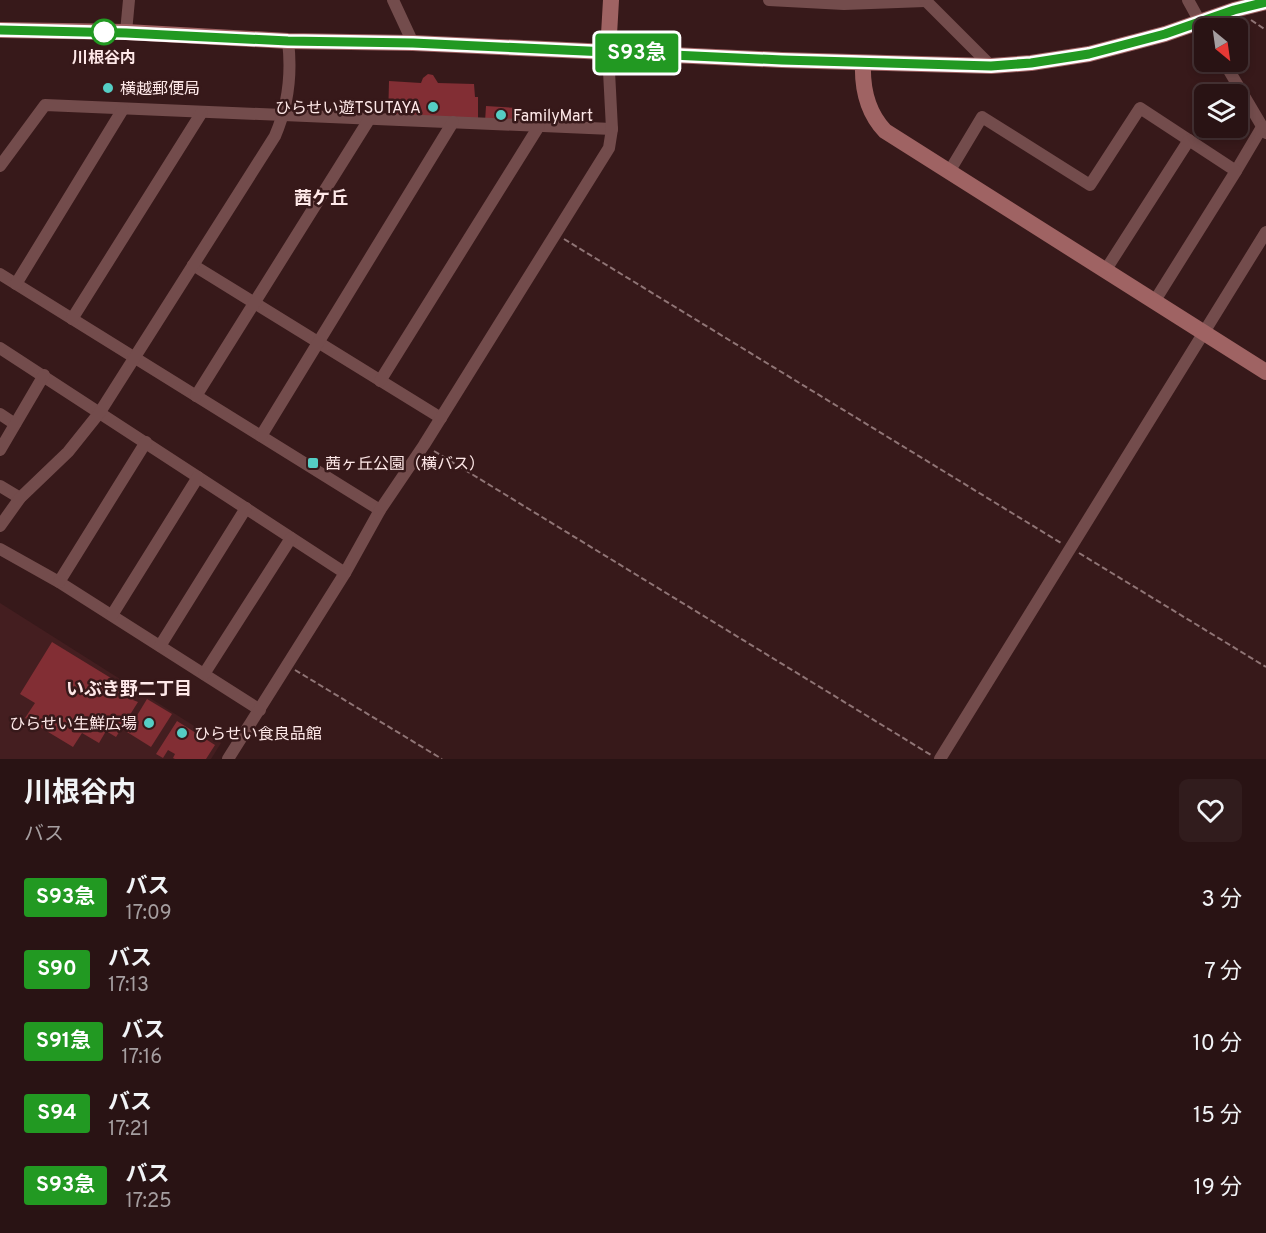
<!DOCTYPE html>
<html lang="ja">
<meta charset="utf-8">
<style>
body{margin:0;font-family:Overpass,"Noto Sans JP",sans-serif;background:#311c1d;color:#f1f3f6;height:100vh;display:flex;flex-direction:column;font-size:22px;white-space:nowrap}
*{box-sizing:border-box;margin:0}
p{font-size:20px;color:#a59ea0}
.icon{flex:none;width:33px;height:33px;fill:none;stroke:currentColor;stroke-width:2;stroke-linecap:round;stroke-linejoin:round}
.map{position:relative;height:759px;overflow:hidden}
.details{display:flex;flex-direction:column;background:#291314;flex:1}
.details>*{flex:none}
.badge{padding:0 12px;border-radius:4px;font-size:21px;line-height:39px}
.needle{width:39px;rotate:151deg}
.fabs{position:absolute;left:1194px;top:18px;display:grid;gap:12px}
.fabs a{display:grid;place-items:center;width:54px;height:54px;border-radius:9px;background:#291314;box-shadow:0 3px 9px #0003,0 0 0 2px #453234;font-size:30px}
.map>.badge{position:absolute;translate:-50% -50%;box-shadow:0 0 0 3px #fff}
.round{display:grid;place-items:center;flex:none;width:63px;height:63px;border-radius:9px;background:#311c1d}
.overview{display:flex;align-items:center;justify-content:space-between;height:102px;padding:0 24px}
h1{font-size:28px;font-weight:700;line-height:45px}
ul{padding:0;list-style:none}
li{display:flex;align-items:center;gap:18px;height:72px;padding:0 24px}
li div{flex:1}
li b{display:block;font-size:22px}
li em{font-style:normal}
li .badge{min-width:66px;font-weight:700;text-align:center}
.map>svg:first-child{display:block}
</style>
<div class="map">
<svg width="1266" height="759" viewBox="0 0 1266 759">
<rect width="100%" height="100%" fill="#37191a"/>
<polygon fill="#441e20" points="0,603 221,743 211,759 0,759"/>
<g fill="#822e34">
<polygon points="428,74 433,75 438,83 474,84 475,97 478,97 478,118 388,120 389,81 421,83 423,78"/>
<polygon points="486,106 517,108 516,124 485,122"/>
<polygon points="52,642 137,694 133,700 138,702 116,737 106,731 99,743 82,733 73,747 25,718 35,703 20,694"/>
<polygon points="147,699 172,714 151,747 127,732"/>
<polygon points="177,721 215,745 206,759 175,759 173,758 175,754 168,750 163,758 156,754"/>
</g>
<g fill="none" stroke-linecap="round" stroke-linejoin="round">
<g stroke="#8f7475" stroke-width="2" stroke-dasharray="6 3" stroke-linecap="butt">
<polyline points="1251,20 1266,30"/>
<polyline points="564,239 1061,543"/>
<polyline points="434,451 931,755"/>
<polyline points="1079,553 1266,667"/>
<polyline points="295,670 442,759"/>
</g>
<g stroke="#734c4c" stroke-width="12">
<polyline points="393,0 413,43"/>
<polyline points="769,0 844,4 925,1"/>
<polyline points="925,0 991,66"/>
<polyline points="1188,0 1204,29"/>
<polyline points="126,32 129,0"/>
<polyline points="1224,62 1266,133"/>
<polyline points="0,166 45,105 612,129"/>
<polyline points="1236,171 1262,127"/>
<polyline points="949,172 982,117 1090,185 1140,108 1236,171 1154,302"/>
<polyline points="193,265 441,418"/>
<polyline points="1105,271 1189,140"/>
<polyline points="0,274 380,510"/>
<polyline points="16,284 123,109"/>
<polyline points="72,319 202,112"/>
<polyline points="0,348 345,573"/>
<polyline points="380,381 539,126"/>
<polyline points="196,396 370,118"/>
<polyline points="0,414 15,424"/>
<polyline points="261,436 453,122"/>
<polyline points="0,450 44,375"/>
<polyline points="0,486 20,498"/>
<path d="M0 526 20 498 68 452 100 412 275 136C288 106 292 74 288 41"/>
<polyline points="0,549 59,582 260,710"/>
<polyline points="59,582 146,442"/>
<polyline points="112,615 198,477"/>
<polyline points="160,646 246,508"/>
<polyline points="204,674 291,538"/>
<polyline points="228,759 345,573 380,510 424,445 609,148 612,129 608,52"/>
<polyline points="940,759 1266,232"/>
</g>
<g stroke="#9f6363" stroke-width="16">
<polyline points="0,30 126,32 288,41 413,43 782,60 991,66 1031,63 1089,54 1165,34 1234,10 1266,2"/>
<polyline points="608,52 611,0"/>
<path d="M863 63C862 88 867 112 885 131L1266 372"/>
</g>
</g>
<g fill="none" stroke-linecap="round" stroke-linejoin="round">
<defs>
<polyline id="line" points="0,30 126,33 288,41 413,43 782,60 991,66 1031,63 1089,54 1165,34 1234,10 1266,2"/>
</defs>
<use href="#line" stroke="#fff" stroke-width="14"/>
<use href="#line" stroke="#292" stroke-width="9"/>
</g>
<circle fill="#fff" stroke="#292" stroke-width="3" cx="104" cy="32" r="12"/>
<g fill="#55cec5" stroke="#37191a" stroke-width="2">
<circle cx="108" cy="88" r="6"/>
<circle cx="433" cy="107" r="6"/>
<circle cx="501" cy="115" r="6"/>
<rect x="307" y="457" width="12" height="12" rx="3"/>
<circle cx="149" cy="723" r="6"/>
<circle cx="182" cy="733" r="6"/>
</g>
<g text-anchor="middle" stroke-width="5" stroke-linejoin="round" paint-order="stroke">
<g font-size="16" font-weight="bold" fill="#fee8e8" stroke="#37191a">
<text x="104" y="63">川根谷内</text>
</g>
<g font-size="16" fill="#fee8e8" stroke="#37191a" text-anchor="start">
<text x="120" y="94">横越郵便局</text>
<text x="421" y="113" text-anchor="end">ひらせい遊TSUTAYA</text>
<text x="513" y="121">FamilyMart</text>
<text x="325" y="469">茜ヶ丘公園（横バス）</text>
<text x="137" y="729" text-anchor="end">ひらせい生鮮広場</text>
<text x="194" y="739">ひらせい食良品館</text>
</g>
<g font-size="18" font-weight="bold" fill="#fee8e8" stroke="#37191a">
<text x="321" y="204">茜ケ丘</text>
<text x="129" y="695">いぶき野二丁目</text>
</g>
</g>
</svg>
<div class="fabs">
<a><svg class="needle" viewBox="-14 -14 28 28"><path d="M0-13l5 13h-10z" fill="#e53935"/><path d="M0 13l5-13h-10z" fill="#a59ea0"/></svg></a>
<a><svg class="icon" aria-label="layers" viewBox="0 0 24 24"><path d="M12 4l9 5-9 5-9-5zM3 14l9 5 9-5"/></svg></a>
</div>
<b class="badge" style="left:637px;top:53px;background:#292;color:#fff">S93急</b>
</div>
<section class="details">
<div class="overview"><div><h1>川根谷内</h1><p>バス</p></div><a class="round"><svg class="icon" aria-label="heart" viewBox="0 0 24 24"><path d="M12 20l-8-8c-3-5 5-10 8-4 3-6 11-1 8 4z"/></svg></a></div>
<ul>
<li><span class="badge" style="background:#292;color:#fff">S93急</span><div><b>バス</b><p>17:09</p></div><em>3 分</em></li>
<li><span class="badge" style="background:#292;color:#fff">S90</span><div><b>バス</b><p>17:13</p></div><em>7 分</em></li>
<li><span class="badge" style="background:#292;color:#fff">S91急</span><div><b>バス</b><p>17:16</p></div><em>10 分</em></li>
<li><span class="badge" style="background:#292;color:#fff">S94</span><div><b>バス</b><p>17:21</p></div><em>15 分</em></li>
<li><span class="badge" style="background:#292;color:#fff">S93急</span><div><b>バス</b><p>17:25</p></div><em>19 分</em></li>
</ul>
</section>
